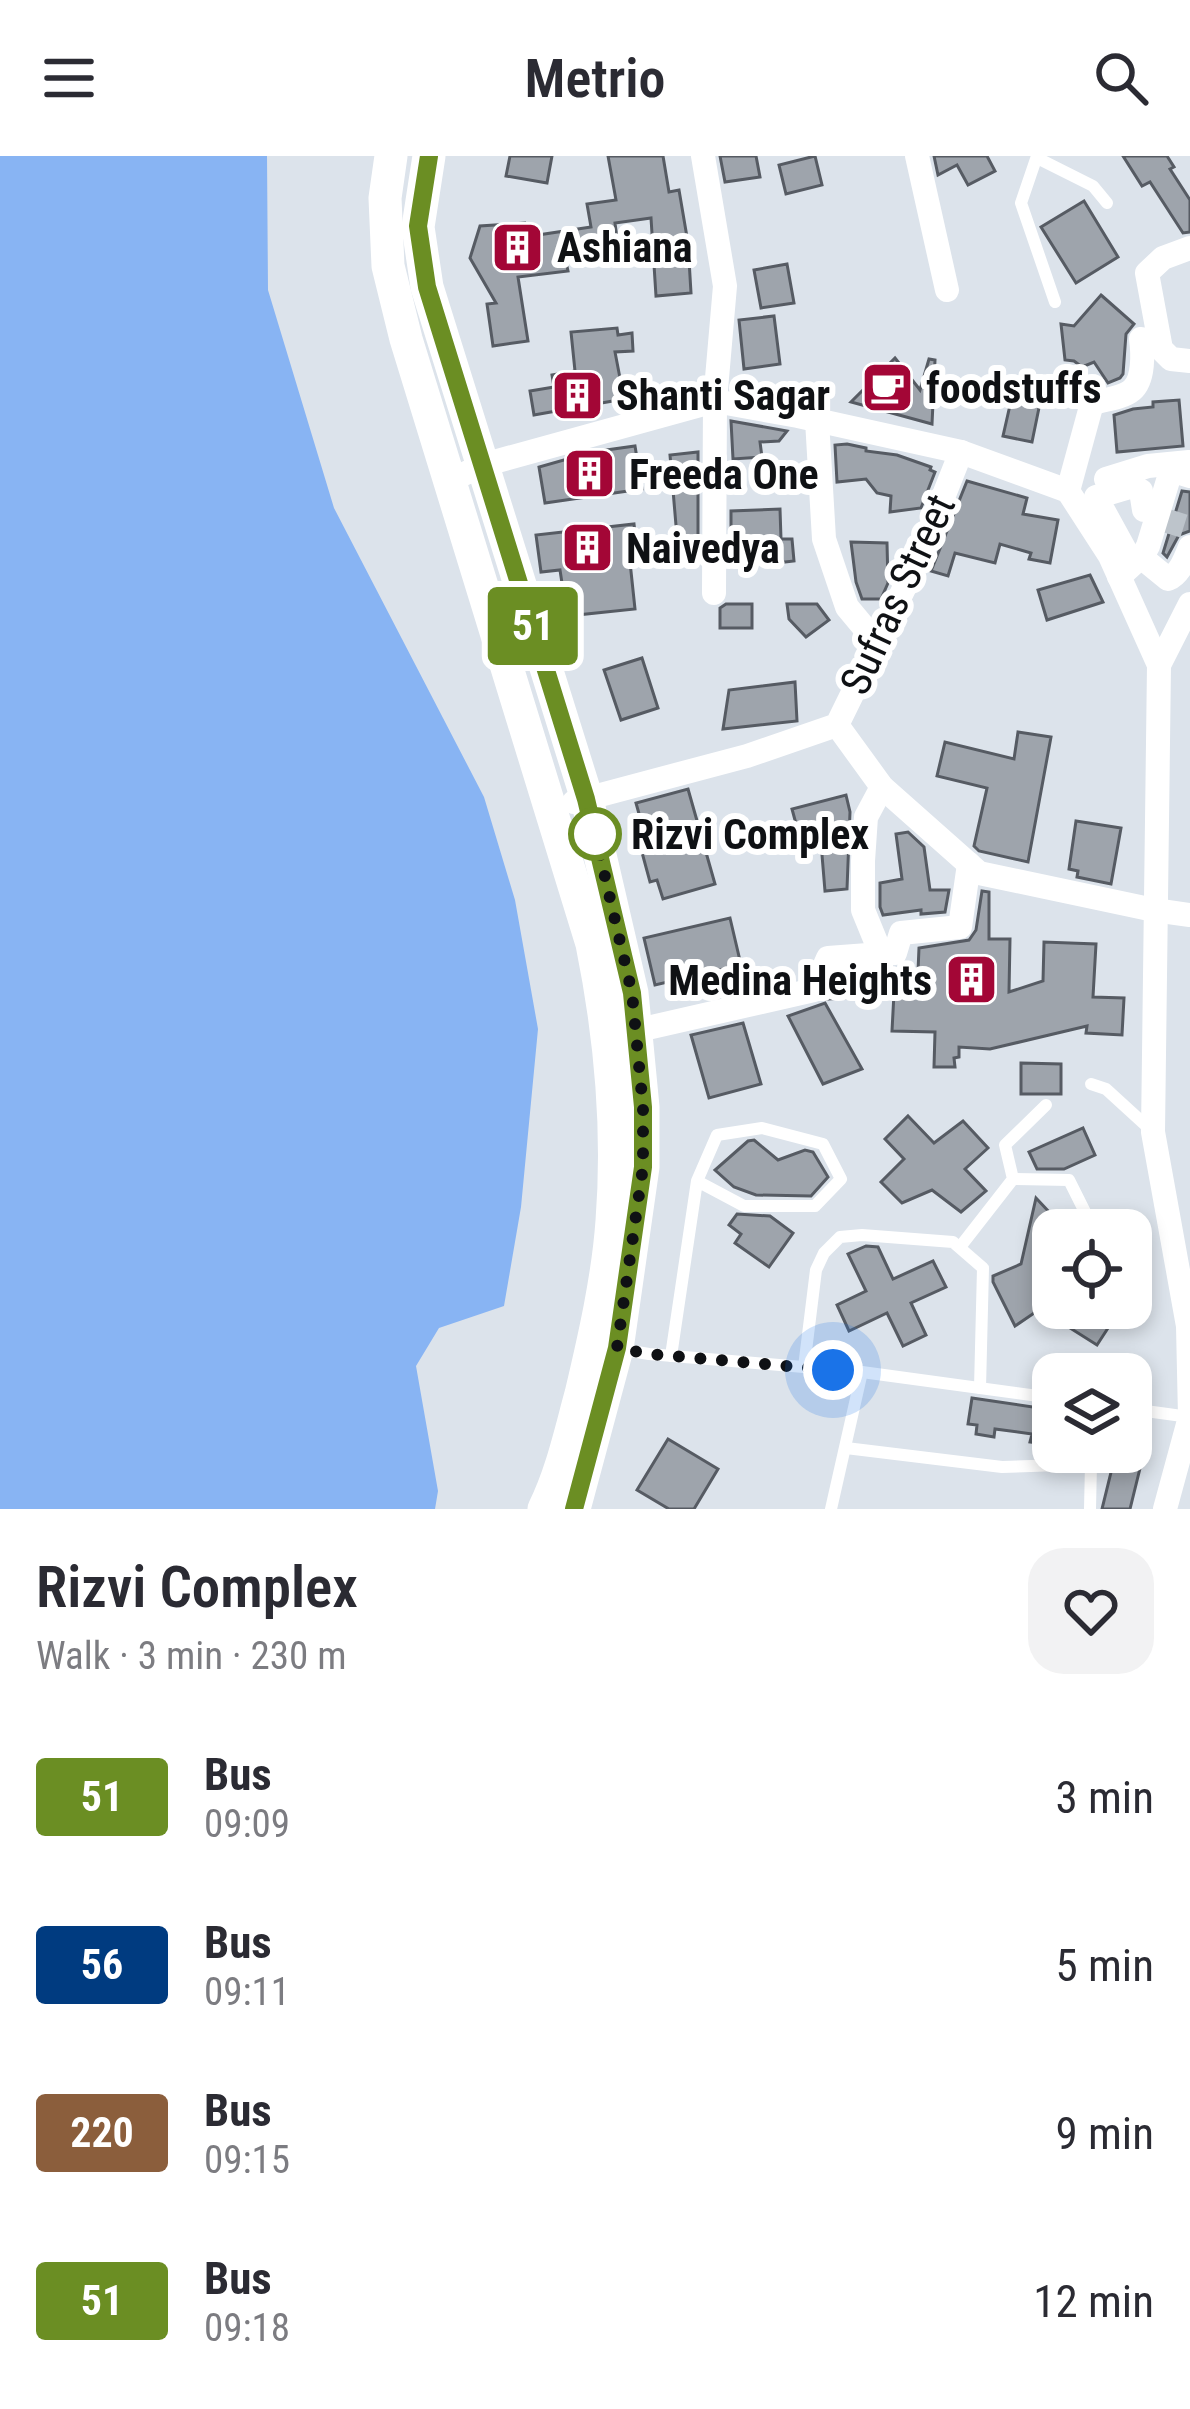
<!DOCTYPE html>
<meta charset="utf-8">
<style>
body{margin:0;font-family:"Roboto Condensed",sans-serif;background:#f2f2f3;color:#2b2b33;height:100vh;display:flex;flex-direction:column;font-size:45px;white-space:nowrap}
*{box-sizing:border-box;margin:0}
p{font-size:39px;color:#7c7c81}
.icon{flex:none;width:66px;height:66px;fill:none;stroke:currentColor;stroke-width:2;stroke-linecap:round;stroke-linejoin:round}
.map{position:relative;height:1353px;overflow:hidden}
.side{display:flex;flex-direction:column;background:#fff;flex:1}
.side>*{flex:none}
.badge{padding:0 24px;border-radius:9px;font-size:42px;line-height:78px}
.fabs{position:absolute;left:1032px;top:1053px;display:grid;gap:24px}
.fabs a{display:grid;place-items:center;width:120px;height:120px;border-radius:24px;background:#fff;box-shadow:0 6px 18px #0003;font-size:60px}
.you{position:absolute;width:60px;height:60px;margin:-30px;border:9px solid #fff;border-radius:50%;background:#1a73e8;box-shadow:0 0 0 18px #1a73e833}
.map>.badge{position:absolute;translate:-50% -50%;box-shadow:0 0 0 6px #fff}
.round{display:grid;place-items:center;flex:none;width:126px;height:126px;border-radius:36px;background:#f2f2f3}
.head{display:flex;align-items:center;justify-content:space-between;height:204px;padding:0 36px}
h1{font-size:57px;font-weight:600;line-height:90px}
ul{padding:0;list-style:none}
li{display:flex;align-items:center;gap:36px;height:168px;padding:0 36px}
li div{flex:1}
li b{display:block;font-size:45px}
li em{font-style:normal}
li .badge{min-width:132px;font-weight:700;text-align:center}
header{display:flex;justify-content:space-between;align-items:center;height:156px;padding:0 36px;background:#fff;font-size:54px;font-weight:600}
.map>svg:first-child{display:block}
</style>
<header><svg class="icon" aria-label="menu" viewBox="0 0 24 24"><path d="M4 6h16M4 12h16M4 18h16"/></svg>Metrio<svg class="icon" aria-label="search" viewBox="0 0 24 24"><circle cx="10" cy="10" r="6"/><path d="M15 15l6 6"/></svg></header>
<div class="map">
<svg width="1190" height="1353" viewBox="0 0 1190 1353">
<rect width="100%" height="100%" fill="#dce3eb"/>
<polygon fill="#88b4f3" points="0,0 267,0 268,134 334,352 484,641 515,744 538,873 521,1051 504,1150 439,1172 416,1210 438,1335 435,1353 0,1353"/>
<g fill="#9ea4ac" stroke="#565b63" stroke-width="3">
<polygon points="510,0 552,0 547,27 506,20"/>
<polygon points="608,0 663,0 669,36 679,34 688,87 691,137 656,140 651,62 615,67 619,98 566,106 568,115 518,121 528,185 493,190 487,148 496,147 470,102 480,70 525,67 531,80 591,71 587,48 616,44"/>
<polygon points="720,0 756,0 760,21 725,26"/>
<polygon points="815,0 822,29 786,38 779,9"/>
<polygon points="934,0 987,0 995,15 968,29 957,9 938,19"/>
<polygon points="1123,0 1167,0 1174,11 1170,13 1190,44 1190,76 1183,77 1150,26 1142,30"/>
<polygon points="1084,45 1118,101 1076,127 1041,71"/>
<polygon points="787,108 794,147 761,152 754,114"/>
<polygon points="1101,139 1134,168 1126,178 1123,218 1120,222 1108,227 1094,206 1082,211 1074,205 1065,204 1061,168 1074,170"/>
<polygon points="774,160 780,208 744,213 739,164"/>
<polygon points="617,172 618,179 632,177 633,195 615,196 624,243 534,259 530,235 554,231 552,219 575,215 571,176"/>
<polygon points="895,202 920,234 929,203 935,204 932,268 851,246"/>
<polygon points="1013,236 1041,242 1032,286 1003,280"/>
<polygon points="1179,244 1183,290 1117,296 1114,259 1133,253 1153,251 1153,246"/>
<polygon points="731,265 787,275 779,285 760,286 762,301 733,303"/>
<polygon points="847,288 866,292 866,295 897,299 931,311 930,314 935,316 921,352 890,356 891,340 877,337 866,323 837,326 835,289"/>
<polygon points="635,290 642,333 545,347 539,311 592,296"/>
<polygon points="698,296 698,404 696,404 696,381 677,381 670,299"/>
<polygon points="967,325 1027,342 1023,358 1058,364 1050,407 1029,403 1031,397 1000,388 995,407 955,397 948,420 931,415"/>
<polygon points="1182,335 1190,336 1190,375 1179,379 1167,401 1163,397"/>
<polygon points="780,353 781,383 792,383 794,405 776,407 775,401 731,403 731,355"/>
<polygon points="634,368 638,405 630,406 635,453 567,460 560,414 541,416 536,379"/>
<polygon points="851,386 887,387 888,427 881,443 862,443 856,426"/>
<polygon points="1090,419 1103,446 1047,464 1038,434"/>
<polygon points="726,448 752,448 752,472 720,472 720,452"/>
<polygon points="787,448 817,448 829,464 806,481 789,463"/>
<polygon points="642,502 658,552 621,564 604,514"/>
<polygon points="795,526 797,565 723,573 729,534"/>
<polygon points="1018,576 1051,581 1028,706 979,695 974,690 987,632 937,620 945,586 1014,603"/>
<polygon points="688,633 715,728 663,743 657,724 650,726 634,667 641,665 636,647"/>
<polygon points="846,639 850,656 847,733 825,735 821,687 802,690 792,653"/>
<polygon points="1076,665 1121,672 1111,728 1077,721 1078,715 1069,713"/>
<polygon points="908,676 924,691 930,734 949,734 945,756 921,758 921,754 883,759 880,751 880,727 902,723 896,678"/>
<polygon points="982,735 989,736 989,783 1010,783 1009,836 1043,825 1044,786 1096,788 1093,841 1124,842 1122,879 1086,877 1087,870 990,893 959,891 959,901 954,902 955,911 934,911 935,876 892,875 894,837 917,838 919,792 969,784 976,774"/>
<polygon points="730,762 741,809 655,829 644,782"/>
<polygon points="868,816 870,840 827,843 839,818"/>
<polygon points="825,847 862,913 823,928 788,860"/>
<polygon points="743,867 761,928 709,942 691,879"/>
<polygon points="1021,907 1061,908 1061,938 1021,938"/>
<polygon points="908,960 934,987 963,965 988,992 965,1013 986,1035 961,1056 932,1034 902,1047 881,1026 904,1003 885,983"/>
<polygon points="1083,972 1095,999 1064,1013 1037,1013 1029,996"/>
<polygon points="754,984 778,1004 805,994 813,996 828,1021 811,1040 756,1039 734,1031 715,1014 748,985"/>
<polygon points="1036,1042 1066,1074 1053,1074 1053,1152 1121,1152 1097,1189 1040,1153 1015,1170 993,1126 993,1120 1021,1108"/>
<polygon points="737,1058 770,1060 793,1077 769,1111 735,1087 741,1078 729,1069"/>
<polygon points="866,1090 878,1091 893,1123 933,1105 946,1131 911,1147 926,1179 903,1190 887,1157 849,1175 837,1149 866,1135 848,1098"/>
<polygon points="972,1242 1053,1254 1053,1289 1030,1286 1032,1278 995,1273 994,1281 976,1278 977,1269 968,1268"/>
<polygon points="668,1283 718,1313 694,1353 669,1353 637,1334"/>
<polygon points="1116,1296 1144,1296 1130,1353 1102,1353"/>
</g>
<g fill="none" stroke-linecap="round" stroke-linejoin="round">
<polyline stroke="#bdc4cb" stroke-width="24" stroke-dasharray="24 12" stroke-linecap="butt" points="1161,363 1190,372"/>
<g stroke="#fff" stroke-width="12">
<polyline points="1037,0 1021,47 1055,146"/>
<polyline points="1037,2 1093,30 1107,47"/>
<polyline points="1091,928 1106,933 1152,975"/>
<polyline points="1013,1023 1069,1024 1091,1068"/>
<polyline points="960,1091 1013,1023 1005,989 1046,949"/>
<polyline points="619,1193 649,1198 862,1216 1053,1242"/>
<polyline points="671,1200 697,1025 717,979 762,972 823,988 841,1023 815,1050 744,1050 697,1025"/>
<polyline points="804,1211 816,1114 824,1097 840,1081 862,1079 953,1086 983,1112 980,1232"/>
<polyline points="1131,1253 1190,1261"/>
<polyline points="846,1292 1002,1311 1091,1308 1090,1353"/>
<polyline points="831,1353 862,1216"/>
</g>
<g stroke="#fff" stroke-width="24">
<polyline points="703,0 725,130 715,245 714,437"/>
<polyline points="917,0 947,134"/>
<polyline points="1190,92 1163,102 1147,117 1161,193 1171,203 1190,205"/>
<path d="M1068 220 1081 240 1092 247C1103 244 1123 242 1132 234 1144 224 1143 197 1141 183"/>
<polyline points="817,264 824,383 847,451 877,487"/>
<polyline points="1106,323 1148,310 1189,306"/>
<polyline points="449,325 483,309 715,245 798,260 961,296 1068,335"/>
<polyline points="1068,335 1110,400 1159,509"/>
<polyline points="1068,335 1092,247"/>
<polyline points="1125,394 1096,341 1133,330 1141,335 1144,354"/>
<path d="M1141 401 1168 423C1180 418 1185 403 1190 391"/>
<polyline points="1119,421 1143,399 1148,390 1170,318 1177,316 1190,320"/>
<polyline points="837,569 882,631 979,717 1154,754 1190,759"/>
<polyline points="574,646 747,600 837,569 919,402 961,296"/>
<polyline points="881,798 863,754 863,705 866,661 882,631"/>
<polyline points="621,878 814,834 828,802 895,797 901,777 960,771 969,708"/>
<polyline points="1165,1353 1190,1261 1188,1170 1153,976 1159,509 1190,448"/>
</g>
<g stroke="#fff" stroke-width="33">
<path d="M391 0 385 42 388 110 406 183 592 788C610 877 619 975 612 1065 608 1122 594 1183 581 1238 570 1278 562 1316 544 1353"/>
<polyline points="429,0 418,71 427,131 587,643 632,837 643,951 643,1011 617,1193 574,1353"/>
</g>
</g>
<g fill="none" stroke-linecap="round" stroke-linejoin="round">
<defs>
<polyline id="line" points="429,0 418,70 427,131 586,643 632,837 643,951 643,1011 617,1192 574,1353"/>
</defs>
<use href="#line" stroke="#fff" stroke-width="27"/>
<use href="#line" stroke="#6b8e23" stroke-width="18"/>
<polyline stroke="#0f1114" stroke-width="12" stroke-dasharray="0 21.6" points="595,678 632,837 643,951 643,1011 617,1192 649,1198 833,1214"/>
</g>
<defs>
<symbol id="building-square" viewBox="-11 -11 22 22"><rect x="-9" y="-9" width="18" height="18" rx="4" fill="#a30636" stroke="#fff"/><path d="M-4-6H4V6H1V3H-1V6H-4ZM-2.5-4.3h1.7v1.8h-1.7ZM.8-4.3h1.7v1.8H.8ZM-2.5-1h1.7V.8h-1.7ZM.8-1h1.7V.8H.8Z" fill="#fff"/></symbol>
<symbol id="cafe-square" viewBox="-11 -11 22 22"><rect x="-9" y="-9" width="18" height="18" rx="4" fill="#a30636" stroke="#fff"/><path d="M-5.5-4.5H6V0H3Q3 3.5 0 3.5H-2.5Q-5.5 3.5-5.5 0ZM3-3.2v2h1.7v-2ZM-6 4.5H4V6H-6Z" fill="#fff"/></symbol>
</defs>
<g fill-rule="evenodd">
<use href="#building-square" x="488" y="62" width="59" height="59"/>
<use href="#cafe-square" x="858" y="202" width="59" height="59"/>
<use href="#building-square" x="548" y="210" width="59" height="59"/>
<use href="#building-square" x="560" y="288" width="59" height="59"/>
<use href="#building-square" x="558" y="362" width="59" height="59"/>
<use href="#building-square" x="942" y="794" width="59" height="59"/>
</g>
<circle fill="#fff" stroke="#6b8e23" stroke-width="6" cx="595" cy="678" r="24"/>
<g text-anchor="middle" stroke-width="12" stroke-linejoin="round" paint-order="stroke">
<g font-size="42" font-weight="bold" fill="#0f1114" stroke="#fff" text-anchor="start">
<text x="557" y="106">Ashiana</text>
<text x="926" y="247">foodstuffs</text>
<text x="616" y="254">Shanti Sagar</text>
<text x="629" y="333">Freeda One</text>
<text x="626" y="407">Naivedya</text>
<text x="932" y="839" text-anchor="end">Medina Heights</text>
</g>
<g font-size="42" fill="#0f1114" stroke="#fff">
<text transform="translate(897 438) rotate(-65)" y="15">Sufras Street</text>
</g>
<g font-size="42" font-weight="bold" fill="#0f1114" stroke="#fff" text-anchor="start">
<text x="631" y="693">Rizvi Complex</text>
</g>
</g>
</svg>
<div class="fabs">
<a><svg class="icon" aria-label="locate" viewBox="0 0 24 24"><circle cx="12" cy="12" r="6"/><path d="M12 2v4M12 18v4M2 12h4M18 12h4"/></svg></a>
<a><svg class="icon" aria-label="layers" viewBox="0 0 24 24"><path d="M12 4l9 5-9 5-9-5zM3 14l9 5 9-5"/></svg></a>
</div>
<div class="you" style="left:833px;top:1214px"></div>
<b class="badge" style="left:533px;top:470px;background:#6b8e23;color:#fff">51</b>
</div>
<section class="side">
<div class="head"><div><h1>Rizvi Complex</h1><p>Walk · 3 min · 230 m</p></div><a class="round"><svg class="icon" aria-label="heart" viewBox="0 0 24 24"><path d="M12 20l-8-8c-3-5 5-10 8-4 3-6 11-1 8 4z"/></svg></a></div>
<ul>
<li><span class="badge" style="background:#6b8e23;color:#fff">51</span><div><b>Bus</b><p>09:09</p></div><em>3 min</em></li>
<li><span class="badge" style="background:#003b80;color:#fff">56</span><div><b>Bus</b><p>09:11</p></div><em>5 min</em></li>
<li><span class="badge" style="background:#8b5e3c;color:#fff">220</span><div><b>Bus</b><p>09:15</p></div><em>9 min</em></li>
<li><span class="badge" style="background:#6b8e23;color:#fff">51</span><div><b>Bus</b><p>09:18</p></div><em>12 min</em></li>
</ul>
</section>
